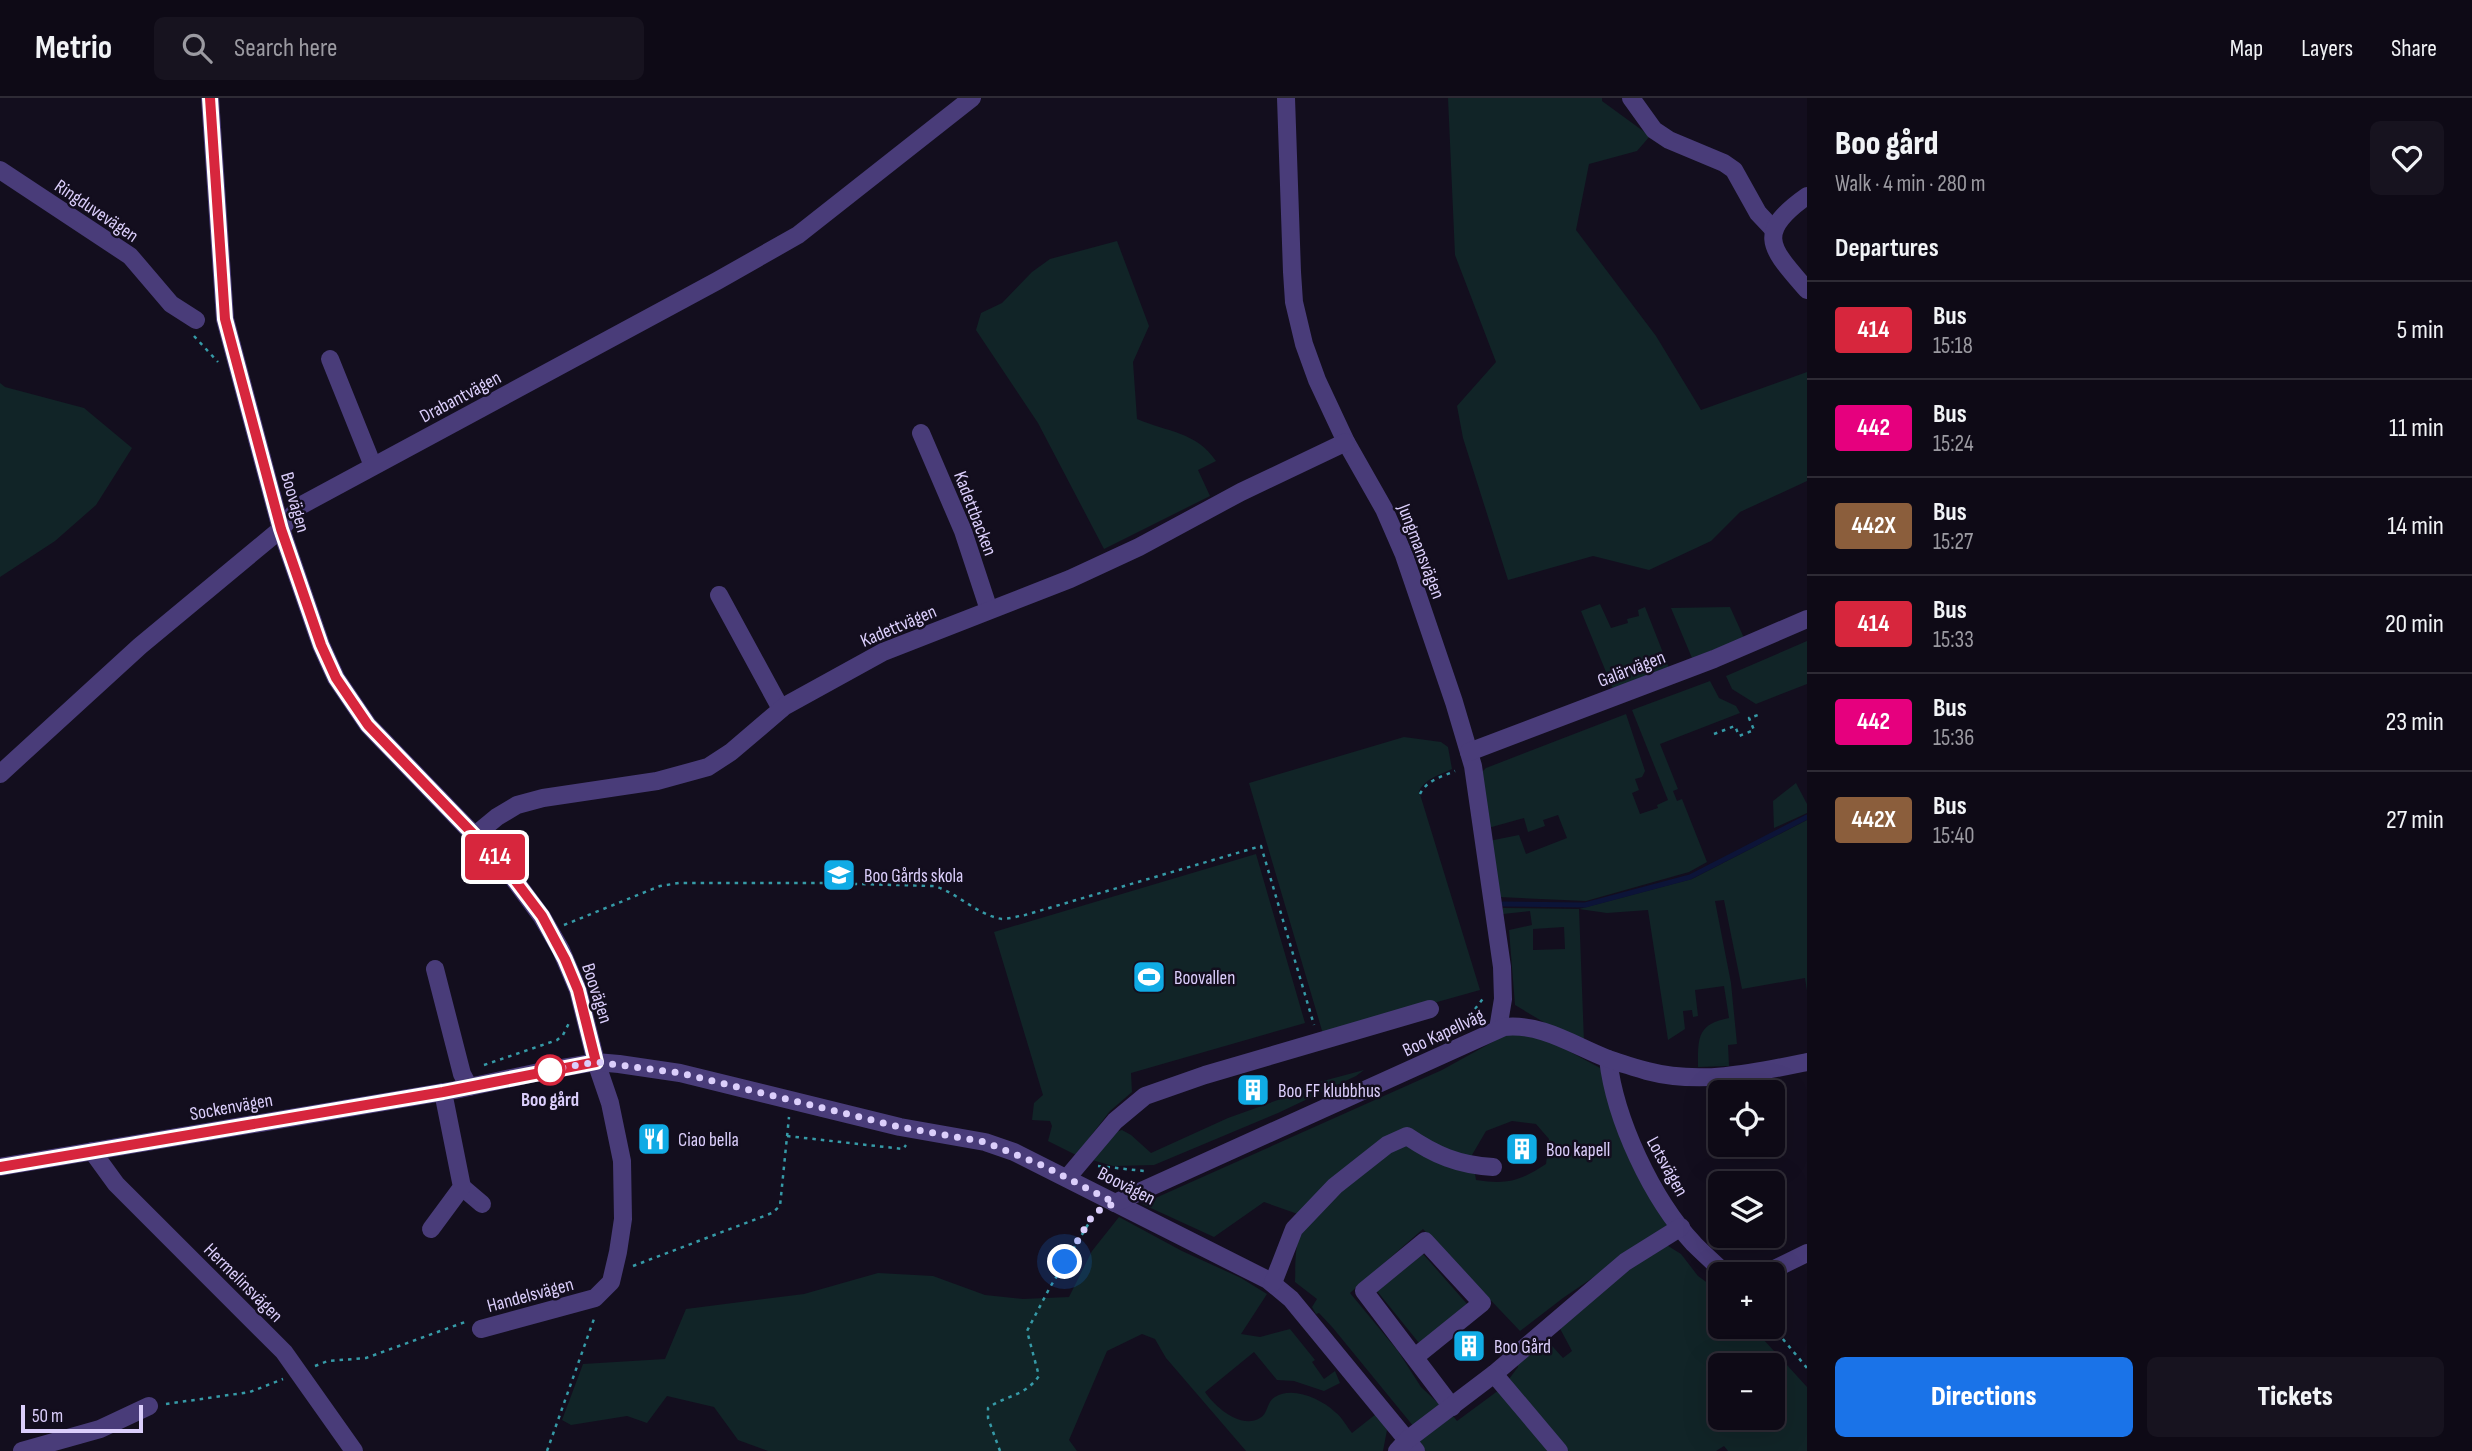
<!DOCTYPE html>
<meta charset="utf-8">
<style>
body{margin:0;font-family:"Sofia Sans Condensed",sans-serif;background:#17131f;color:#f1f3f6;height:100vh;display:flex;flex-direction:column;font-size:26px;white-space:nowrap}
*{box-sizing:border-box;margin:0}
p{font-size:23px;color:#9b9aa1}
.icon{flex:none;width:38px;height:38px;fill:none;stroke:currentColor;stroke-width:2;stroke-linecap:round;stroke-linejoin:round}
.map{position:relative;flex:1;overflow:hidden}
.panel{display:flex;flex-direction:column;background:#0e0a16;width:665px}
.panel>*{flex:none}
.badge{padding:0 14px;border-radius:5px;font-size:24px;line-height:46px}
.controls{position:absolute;left:1708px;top:982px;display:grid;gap:14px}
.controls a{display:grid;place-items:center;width:77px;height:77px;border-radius:10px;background:#0e0a16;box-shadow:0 7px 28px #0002,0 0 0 2px #2e2b35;font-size:35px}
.scale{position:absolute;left:21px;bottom:18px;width:122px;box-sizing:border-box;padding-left:7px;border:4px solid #dbcefb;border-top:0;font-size:19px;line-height:24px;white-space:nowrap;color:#dbcefb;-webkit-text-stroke:5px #130e1e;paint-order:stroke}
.you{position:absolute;width:35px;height:35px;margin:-18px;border:5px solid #fff;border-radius:50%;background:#1a73e8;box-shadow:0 0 0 10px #1a73e833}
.map>.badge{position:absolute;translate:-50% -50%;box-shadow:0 0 0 4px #fff}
h2{padding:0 28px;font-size:26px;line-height:63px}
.round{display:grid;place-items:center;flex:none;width:74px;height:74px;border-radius:10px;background:#17131f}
.overview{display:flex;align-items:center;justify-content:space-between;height:119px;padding:0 28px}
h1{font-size:33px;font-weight:800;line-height:52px}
.button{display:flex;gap:14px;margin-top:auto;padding:14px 28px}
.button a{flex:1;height:80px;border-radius:10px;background:#1a73e8;color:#fff;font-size:28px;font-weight:800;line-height:80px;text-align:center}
.button a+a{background:#17131f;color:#f1f3f6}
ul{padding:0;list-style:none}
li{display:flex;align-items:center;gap:21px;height:98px;padding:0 28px;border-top:2px solid #2e2b35}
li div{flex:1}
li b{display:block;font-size:26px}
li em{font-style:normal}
li .badge{min-width:77px;font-weight:700;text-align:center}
header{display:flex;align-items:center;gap:42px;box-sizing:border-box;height:98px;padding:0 35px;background:#0e0a16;border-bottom:2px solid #2e2b35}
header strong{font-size:33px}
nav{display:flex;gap:38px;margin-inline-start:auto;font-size:24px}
.search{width:490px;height:63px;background:#17131f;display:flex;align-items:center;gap:18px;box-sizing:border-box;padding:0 24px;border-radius:10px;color:#9b9aa1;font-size:26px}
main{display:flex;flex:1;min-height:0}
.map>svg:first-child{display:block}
</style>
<header>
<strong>Metrio</strong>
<div class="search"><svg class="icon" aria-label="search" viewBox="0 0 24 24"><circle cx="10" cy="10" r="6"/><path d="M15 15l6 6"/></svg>Search here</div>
<nav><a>Map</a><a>Layers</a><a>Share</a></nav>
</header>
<main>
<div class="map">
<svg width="1807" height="1353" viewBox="0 0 1807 1353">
<rect width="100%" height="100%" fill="#130e1e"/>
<g fill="#112427" fill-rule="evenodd">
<polygon points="1448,0 1602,0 1602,3 1650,38 1637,53 1589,66 1576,132 1656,238 1701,312 1807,274 1807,383 1740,414 1711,443 1649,472 1593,458 1508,482 1463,340 1457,308 1496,264 1455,157"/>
<path d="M1117 143 1149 228 1133 264 1137 321C1167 334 1197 334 1216 363L1198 372 1210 398 1104 451 1038 325 976 232 981 215 1002 205 1032 174 1050 161Z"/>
<polygon points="0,285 5,289 84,310 132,350 96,407 55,443 0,479"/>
<polygon points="1600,506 1611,530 1628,525 1627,521 1639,518 1638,512 1645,509 1669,570 1613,591 1581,513"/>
<polygon points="1730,509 1744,540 1692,560 1671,510"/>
<polygon points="1807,543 1807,586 1756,606 1732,591 1726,578"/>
<polygon points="1710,583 1719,600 1736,608 1740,615 1660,646 1678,691 1673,693 1677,703 1682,701 1707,764 1689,774 1586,803 1499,799 1489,743 1519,737 1526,756 1567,740 1558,717 1543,722 1545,728 1528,734 1524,720 1488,730 1481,675 1486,670 1626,616 1645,673 1642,679 1635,681 1639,692 1632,695 1640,716 1658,710 1657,707 1668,702 1632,612"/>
<path d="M1404 639 1441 644 1448 649 1452 671C1439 677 1426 680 1419 693L1480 892 1323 936 1249 685Z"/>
<polygon points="1796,685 1807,706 1807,715 1774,730 1773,703"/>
<path d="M1807 722V893L1805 880 1742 891 1724 802 1715 803 1731 885 1737 946 1728 947 1729 968 1698 969C1698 940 1697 926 1729 920L1724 888 1695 892 1698 918 1693 919 1692 912 1683 913 1685 931 1668 942 1648 812 1607 815 1579 811 1584 944 1570 940 1515 907 1509 832 1532 827 1530 813 1503 816V810L1579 811 1692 781ZM1564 829 1565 851 1533 852V831Z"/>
<polygon points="1256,756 1305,925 1131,975 1132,994 1110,1013 1076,1057 1048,1043 1052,1028 1050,1023 1032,1022 1034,1005 1043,997 994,834"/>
<path d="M1507 936H1528L1550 943 1602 971 1670 1127 1563 1200 1520 1233 1423 1131 1350 1195 1398 1253 1421 1289 1439 1306 1437 1312 1414 1329 1333 1230 1319 1215 1316 1216 1312 1209 1317 1201 1295 1184C1296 1161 1293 1136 1312 1121L1264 1104 1214 1139 1142 1106 1442 972ZM1512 1023 1536 1026 1549 1041 1546 1066C1520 1083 1507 1087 1476 1082L1472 1057 1486 1033Z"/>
<polygon points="1364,972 1356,978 1278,1015 1154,1067 1113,1068 1092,1062 1116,1034 1122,1032 1131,1037 1151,1055 1228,1020 1289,998 1308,987"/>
<path d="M1119 1119 1182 1153 1241 1180 1267 1196 1241 1236 1260 1239 1290 1231 1315 1262 1312 1264 1324 1281 1335 1273 1340 1285 1324 1293 1294 1283 1277 1282 1254 1254 1205 1294C1214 1308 1241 1332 1260 1320 1269 1315 1266 1304 1275 1299 1293 1288 1321 1301 1335 1314 1342 1319 1347 1329 1352 1335L1376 1316 1387 1332 1383 1353H1246L1166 1260 1155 1241 1142 1236 1107 1253 1069 1342 1077 1353H768L738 1342 714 1309 667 1298 647 1325 627 1318 571 1327 562 1322 583 1266 665 1261 686 1211 804 1196 878 1175 933 1178 985 1197 1023 1201 1069 1199 1092 1153Z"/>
<path d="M1665 1146 1681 1156 1698 1178 1720 1194V1228L1752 1229 1807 1289V1353H1728L1724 1348 1716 1353H1565L1506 1285 1518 1269 1516 1261 1544 1239 1563 1260 1572 1253 1557 1225 1620 1173ZM1720 1267H1773V1320H1720Z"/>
<polygon points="1423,1156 1467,1206 1419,1245 1377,1193"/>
<polygon points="1499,1292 1552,1353 1423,1353 1417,1345 1453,1318 1457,1323"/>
</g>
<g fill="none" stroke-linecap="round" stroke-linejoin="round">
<polyline stroke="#0c1438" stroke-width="5" points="1503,806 1585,807 1690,779 1807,719"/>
<g stroke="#369aa7" stroke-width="2.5" stroke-dasharray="3.5 5" stroke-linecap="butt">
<polyline points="194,238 218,264"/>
<polyline points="1714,636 1735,628 1739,638 1754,632 1749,620 1758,617"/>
<path d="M1420 696C1427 682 1441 679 1455 673"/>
<path d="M564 827 660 788 679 785H819L934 788C958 795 977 817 1002 821 1009 821 1018 818 1025 817L1261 748 1314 927"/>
<polyline points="1458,930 1469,919 1485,898"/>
<polyline points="484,967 557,942 563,937 569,925"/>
<polyline points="787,1038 903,1051 906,1047"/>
<polyline points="1098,1068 1144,1073"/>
<polyline points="633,1168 772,1115 780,1108 789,1019"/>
<polyline points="1772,1228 1807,1270"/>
<polyline points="315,1268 328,1263 366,1260 465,1224"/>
<polyline points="166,1306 250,1294 283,1281"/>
<polyline points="547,1353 595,1218"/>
<path d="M1000 1353 988 1320V1310C1006 1297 1024 1299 1039 1278L1027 1233 1049 1191 1095 1115"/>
</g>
<g stroke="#493c79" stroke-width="18">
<polyline points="210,0 225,221 281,431 321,547 336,580 368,627 505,769 542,819 561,852 578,892 596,964 610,1005 622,1063 623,1121 618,1154 611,1184 595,1200 481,1231"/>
<polyline points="1286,0 1292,174 1294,204 1304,246 1317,282 1346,344 1384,411 1404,457 1454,604 1473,668 1502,869 1503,901 1498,931"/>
<polyline points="1631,0 1654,32 1669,42 1724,65 1734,72 1758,115 1774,132"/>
<polyline points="0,72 130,158 171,206 196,222"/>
<path d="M1807 98C1753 136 1772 151 1807 192"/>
<polyline points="330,261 373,368"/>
<polyline points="921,335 963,433 989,512"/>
<polyline points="719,497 781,611"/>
<polyline points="1469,654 1714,561 1807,521"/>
<polyline points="0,676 140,548 281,431 300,408 717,183 798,137 972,0"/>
<polyline points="474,738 497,719 517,707 543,700 657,683 708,669 731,654 785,608 883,554 1070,481 1139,449 1241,394 1346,344"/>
<polyline points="435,871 462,976 469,989"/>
<path d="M1608 961C1615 1022 1652 1101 1694 1146 1704 1156 1715 1166 1726 1176"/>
<polyline points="92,1053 116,1086 284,1254 354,1353"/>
<polyline points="0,1069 455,992 544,973 596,964 619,966 680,975 900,1029 985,1044 1014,1054 1268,1182 1291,1201 1416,1353"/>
<polyline points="1067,1080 1115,1023 1145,998 1205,977 1430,911"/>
<polyline points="462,1089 482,1106"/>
<path d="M1115 1105 1504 929C1541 925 1573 947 1606 960 1619 965 1633 969 1647 973 1700 987 1754 975 1807 964"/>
<polyline points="431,1131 462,1089 443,994"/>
<polyline points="1764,1176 1807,1155"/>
<path d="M1273 1185 1294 1131 1335 1088 1387 1047 1407 1038C1435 1057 1458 1067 1493 1069"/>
<polyline points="1415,1259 1482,1205 1425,1143 1364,1193 1452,1309"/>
<polyline points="1494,1276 1625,1164 1681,1129"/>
<polyline points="22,1353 100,1331 149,1308"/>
<polyline points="1397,1353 1407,1342 1494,1276 1559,1353"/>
</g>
</g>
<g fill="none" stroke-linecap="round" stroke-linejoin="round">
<defs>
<polyline id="line" points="0,1069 443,994 596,964 578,892 565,861 542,818 505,769 368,627 336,580 321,547 281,431 225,221 210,0"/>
</defs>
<use href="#line" stroke="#fff" stroke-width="16"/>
<use href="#line" stroke="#d7263d" stroke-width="10"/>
<polyline stroke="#dbcefb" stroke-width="7" stroke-dasharray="0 12.6" points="550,972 544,973 596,964 680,975 900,1029 985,1044 1044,1068 1115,1105 1098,1113 1091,1120 1065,1164"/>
</g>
<defs>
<symbol id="school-square" viewBox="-11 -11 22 22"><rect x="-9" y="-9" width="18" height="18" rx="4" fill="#10abe5" stroke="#130e1e"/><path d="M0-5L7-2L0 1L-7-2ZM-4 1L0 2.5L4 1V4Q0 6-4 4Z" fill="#fff"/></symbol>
<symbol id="stadium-square" viewBox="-11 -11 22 22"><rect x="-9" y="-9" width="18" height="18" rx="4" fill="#10abe5" stroke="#130e1e"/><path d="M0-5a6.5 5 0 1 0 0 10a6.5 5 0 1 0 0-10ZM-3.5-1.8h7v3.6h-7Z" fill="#fff"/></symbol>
<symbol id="building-square" viewBox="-11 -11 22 22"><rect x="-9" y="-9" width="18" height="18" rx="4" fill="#10abe5" stroke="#130e1e"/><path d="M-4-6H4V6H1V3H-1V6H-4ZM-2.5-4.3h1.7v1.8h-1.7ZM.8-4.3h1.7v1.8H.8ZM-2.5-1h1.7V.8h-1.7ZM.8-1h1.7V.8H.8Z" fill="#fff"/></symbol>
<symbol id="restaurant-square" viewBox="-11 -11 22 22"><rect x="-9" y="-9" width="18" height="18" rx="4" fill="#10abe5" stroke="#130e1e"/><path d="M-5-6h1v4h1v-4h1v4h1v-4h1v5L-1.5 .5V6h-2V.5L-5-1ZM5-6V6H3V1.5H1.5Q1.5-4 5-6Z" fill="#fff"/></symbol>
</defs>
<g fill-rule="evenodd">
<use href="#school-square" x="820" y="758" width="38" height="38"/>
<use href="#stadium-square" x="1130" y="860" width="38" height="38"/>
<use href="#building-square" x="1234" y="973" width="38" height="38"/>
<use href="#restaurant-square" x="635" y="1022" width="38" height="38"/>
<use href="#building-square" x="1503" y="1032" width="38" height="38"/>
<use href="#building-square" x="1450" y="1229" width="38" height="38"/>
</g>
<circle fill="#fff" stroke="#d7263d" stroke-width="3.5" cx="550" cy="972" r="14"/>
<g text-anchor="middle" stroke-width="5" stroke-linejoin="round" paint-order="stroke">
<g font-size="19" fill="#dbcefb" stroke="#130e1e">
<text transform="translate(97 112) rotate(34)" y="7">Ringduvevägen</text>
<text transform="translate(460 298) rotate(-28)" y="7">Drabantvägen</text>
<text transform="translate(296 404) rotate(74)" y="7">Boovägen</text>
<text transform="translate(976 415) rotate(69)" y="7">Kadettbacken</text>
<text transform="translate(1422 453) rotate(69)" y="7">Jungmansvägen</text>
<text transform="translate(898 527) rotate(-23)" y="7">Kadettvägen</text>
<text transform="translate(1631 570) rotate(-21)" y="7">Galärvägen</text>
<text transform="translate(598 895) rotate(72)" y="7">Boovägen</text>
<text transform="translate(1443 934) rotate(-25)" y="7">Boo Kapellväg</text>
<text transform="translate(231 1008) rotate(-10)" y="7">Sockenvägen</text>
<text transform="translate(1668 1068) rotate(61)" y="7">Lotsvägen</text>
<text transform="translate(1127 1087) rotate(27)" y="7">Boovägen</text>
<text transform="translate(244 1184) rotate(45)" y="7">Hermelinsvägen</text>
<text transform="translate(530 1196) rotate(-15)" y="7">Handelsvägen</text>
</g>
<g font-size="19" fill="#dbcefb" stroke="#130e1e" text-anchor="start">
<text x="864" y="784">Boo Gårds skola</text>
<text x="1174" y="886">Boovallen</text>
<text x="1278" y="999">Boo FF klubbhus</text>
<text x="678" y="1048">Ciao bella</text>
<text x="1546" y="1058">Boo kapell</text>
<text x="1494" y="1255">Boo Gård</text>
</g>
<g font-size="19" font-weight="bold" fill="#dbcefb" stroke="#130e1e">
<text x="550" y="1008">Boo gård</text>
</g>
</g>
</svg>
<div class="controls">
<a><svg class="icon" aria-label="locate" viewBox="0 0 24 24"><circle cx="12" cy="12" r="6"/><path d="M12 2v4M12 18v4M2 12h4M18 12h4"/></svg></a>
<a><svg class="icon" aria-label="layers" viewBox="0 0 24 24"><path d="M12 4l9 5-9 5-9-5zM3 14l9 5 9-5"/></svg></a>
<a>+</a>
<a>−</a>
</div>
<div class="scale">50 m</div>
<div class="you" style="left:1065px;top:1164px"></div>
<b class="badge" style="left:495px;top:759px;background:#d7263d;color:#fff">414</b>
</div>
<section class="panel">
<div class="overview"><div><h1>Boo gård</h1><p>Walk · 4 min · 280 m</p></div><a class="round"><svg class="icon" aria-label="heart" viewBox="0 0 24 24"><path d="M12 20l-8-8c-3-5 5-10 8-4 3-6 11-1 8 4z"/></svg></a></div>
<h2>Departures</h2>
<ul>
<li><span class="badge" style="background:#d7263d;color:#fff">414</span><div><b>Bus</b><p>15:18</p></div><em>5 min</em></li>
<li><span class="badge" style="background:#e6007e;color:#fff">442</span><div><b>Bus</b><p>15:24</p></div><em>11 min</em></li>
<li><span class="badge" style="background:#8b5e3c;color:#fff">442X</span><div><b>Bus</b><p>15:27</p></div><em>14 min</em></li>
<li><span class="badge" style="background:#d7263d;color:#fff">414</span><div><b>Bus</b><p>15:33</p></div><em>20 min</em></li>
<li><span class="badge" style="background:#e6007e;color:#fff">442</span><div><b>Bus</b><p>15:36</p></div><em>23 min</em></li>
<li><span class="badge" style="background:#8b5e3c;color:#fff">442X</span><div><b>Bus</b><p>15:40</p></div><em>27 min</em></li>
</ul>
<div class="button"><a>Directions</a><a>Tickets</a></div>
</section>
</main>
